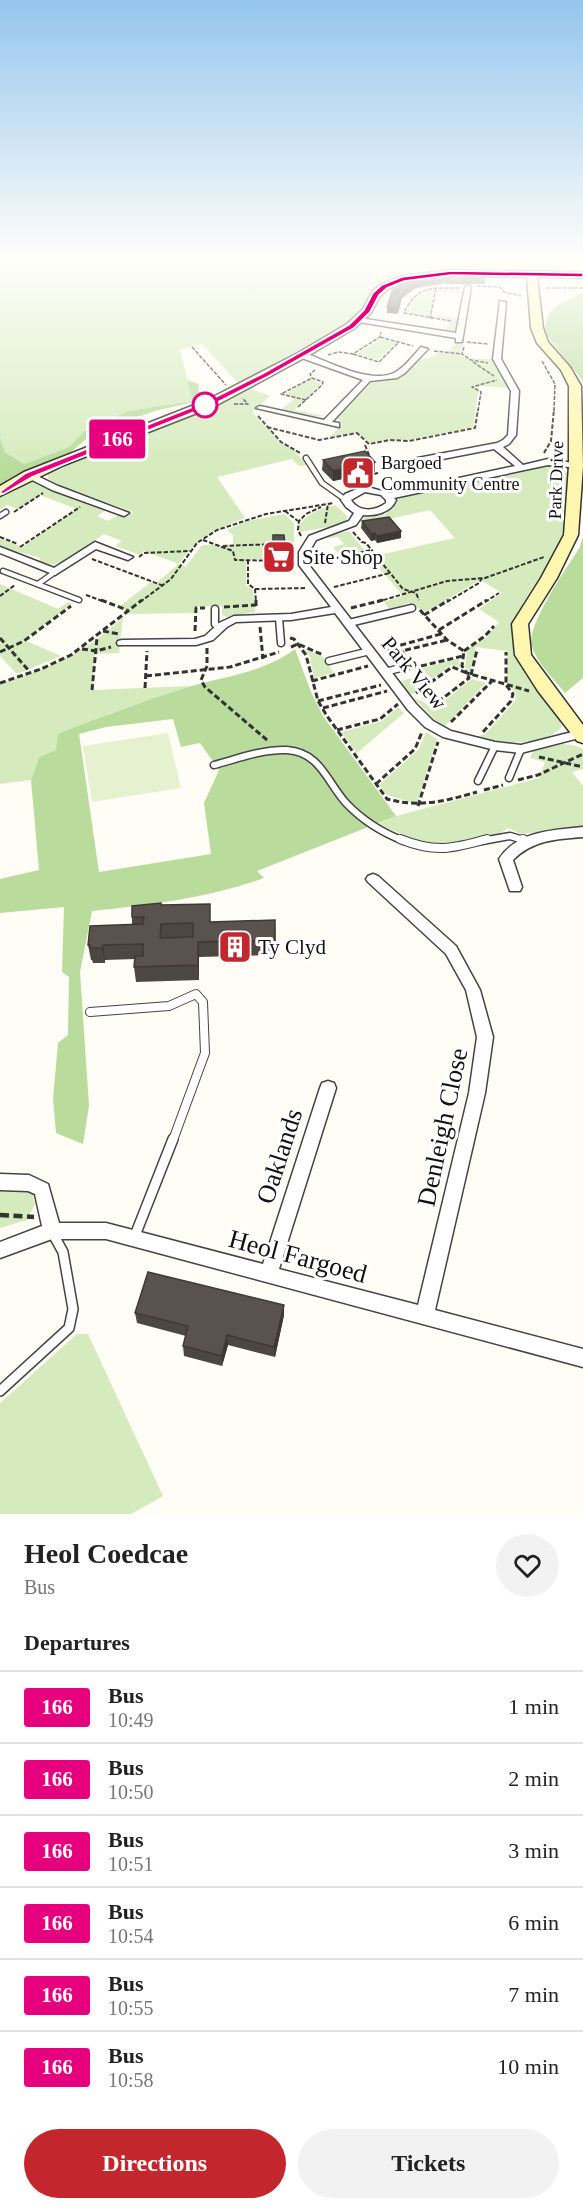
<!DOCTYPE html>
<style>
body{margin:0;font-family:Georgia,serif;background:#f2f2f2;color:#222;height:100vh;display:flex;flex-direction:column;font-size:22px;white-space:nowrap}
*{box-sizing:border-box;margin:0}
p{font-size:20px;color:#767676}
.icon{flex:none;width:33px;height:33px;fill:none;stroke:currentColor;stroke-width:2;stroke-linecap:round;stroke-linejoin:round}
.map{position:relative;height:1514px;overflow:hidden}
.drawer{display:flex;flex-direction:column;background:#fff;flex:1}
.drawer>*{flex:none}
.badge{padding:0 12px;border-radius:4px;font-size:21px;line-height:39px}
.map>.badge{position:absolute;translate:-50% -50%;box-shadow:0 0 0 3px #fff}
h2{padding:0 24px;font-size:22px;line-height:54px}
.round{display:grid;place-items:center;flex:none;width:63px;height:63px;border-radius:32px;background:#f2f2f2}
.head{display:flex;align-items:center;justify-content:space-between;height:102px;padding:0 24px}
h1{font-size:28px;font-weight:700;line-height:45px}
.action{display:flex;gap:12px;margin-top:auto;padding:12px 24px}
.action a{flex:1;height:69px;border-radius:36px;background:#c4262e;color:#fff;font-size:24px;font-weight:700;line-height:69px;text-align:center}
.action a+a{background:#f2f2f2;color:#222}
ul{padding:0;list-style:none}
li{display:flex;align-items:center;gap:18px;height:72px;padding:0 24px;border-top:2px solid #e0e0e0}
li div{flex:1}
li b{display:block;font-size:22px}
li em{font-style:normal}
li .badge{min-width:66px;font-weight:700;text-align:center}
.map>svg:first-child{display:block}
</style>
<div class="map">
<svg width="583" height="1514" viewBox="0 0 583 1514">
<rect width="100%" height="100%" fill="#fffdf5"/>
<g fill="#d5ebbd">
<path d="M0 257H567L578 273 506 271 525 269C487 264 402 266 373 292 367 297 366 306 361 312 358 317 353 321 349 325L238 383 202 344 180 349 192 401 128 411 84 431 69 447 24 464 5 452 0 437Z"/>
<path d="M435 289H455L462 293 434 292 430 315 458 318 455 331 443 332 452 320 407 313C411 297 418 291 435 289Z"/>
<polygon points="381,339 397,342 378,360 356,354"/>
<polygon points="454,341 465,341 460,354 465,358 493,359 510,388 479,386 473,427 409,440 390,439 370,443 357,432 329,438 342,424 338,418 372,382 401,376 418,360 430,358 437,353 447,353 454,345"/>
<polygon points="311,379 321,384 294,410 325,416 312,417 281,410 296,397 284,394"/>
<path d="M249 388 270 396 252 412 279 442 293 449 307 465 299 466 292 459 217 477 245 518C213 531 200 534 179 564L186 567 201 546C212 543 221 547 233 546V535L227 530 247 521 284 514 294 523V549H272L270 559H246V585L253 590 255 612 227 617 222 615V606L195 607V613L127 614 120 606 151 582 155 584 179 564 144 551 140 555 115 546 122 541 104 534C86 546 63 571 40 563V558C26 553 13 552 0 546V538L22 547 77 509 40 495 18 509 7 505 0 510V496L32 481 106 510 97 516 108 521 120 514 129 516 133 512 61 486 48 479V470L195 412 216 406 219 402Z"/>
<path d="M546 465 561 468 569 474C568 496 572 523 562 543 551 566 507 614 512 640 518 674 552 694 562 727 541 749 500 742 473 738L485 734 515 701 516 694 507 680V651L476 647 470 673 465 666 467 649 487 637 499 622 479 609 502 593 480 580 426 612 409 603 389 609 384 602 403 596 370 557 455 538 430 510 371 523 362 520 364 517 385 515 396 501 404 496Z"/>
<path d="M335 505 347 516 346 521 339 525 300 532 299 526C308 512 320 509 335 505Z"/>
<polygon points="349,531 365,551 340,556 333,547 344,544 338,537 329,538 327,536"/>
<polygon points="0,584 58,609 68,602 72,604 24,640 61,656 17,674 0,656"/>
<path d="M123 617 119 653 94 654 93 690 190 686 109 714 56 750 39 757 31 780 0 784V684C53 665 80 657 123 617Z"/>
<polygon points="304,649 323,657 334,673 314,678 310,657"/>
<polygon points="459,658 460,667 451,665 415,693 409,694 401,681 419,676 415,670"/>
<polygon points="472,679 486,683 445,726 435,720 413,697 435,708"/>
<polygon points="398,707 404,713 357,753 341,732 382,721"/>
<polygon points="426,732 437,739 417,804 387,795 379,785 419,749"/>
<path d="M562 744 573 745 583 749V769L572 772 583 786V828L521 834 508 828C498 836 489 837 477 840 432 849 419 842 378 824L396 816 539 778 545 762 530 758 533 751Z"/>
<polygon points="0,1185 27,1186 33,1195 35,1204 27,1220 0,1228"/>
<polygon points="77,1334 88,1334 163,1496 131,1514 0,1514 0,1403"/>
</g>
<g fill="#b9dc9c" fill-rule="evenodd">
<path d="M583 293V385L582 380 545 333C547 304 559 305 583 293Z"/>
<polygon points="187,380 199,384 198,401 155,411 94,432 70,453 0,487 0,437 5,452 24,464 69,447 84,431 128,411 192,401"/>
<path d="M583 536V678L565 693C554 679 538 665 532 647 525 627 568 566 580 547Z"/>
<path d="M295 649 311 692 323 716 396 816 257 871 264 878C208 898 150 905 92 911L80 972 89 1106 83 1144 56 1133 53 1099 58 1043 68 1035 69 977 62 972 64 907 0 913V879L39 870 31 780 39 757 56 750 58 734C100 717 144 701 188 687 225 676 263 673 295 649ZM173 719 181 747 200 743 219 770 204 803 211 854 99 872 79 734 106 727Z"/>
</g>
<polygon fill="#e6f2cf" points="168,733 181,788 92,802 83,746"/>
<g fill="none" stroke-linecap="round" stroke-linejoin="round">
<defs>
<g id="lane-far3">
<polyline points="306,458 322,483 346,500"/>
<polyline points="0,516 6,512"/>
<polyline points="3,571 79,600"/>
<polyline points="38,584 55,572"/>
</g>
<g id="lane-far2">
<polyline points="215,609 215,624 219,628"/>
<polyline points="279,618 281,643"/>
<polyline points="349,623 412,608"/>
<polyline points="329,661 370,651"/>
<polyline points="385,672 412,665"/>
<path d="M214 765C237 759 262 749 287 750 320 752 327 782 346 803 362 820 383 833 404 841"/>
<polyline points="509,778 521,749"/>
<polyline points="478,781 495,746"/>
<polyline points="482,841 510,836 527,841"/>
</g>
<g id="lane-far1">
<path d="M400 839C435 853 452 849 487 839"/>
<polyline points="523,839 527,841"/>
<polyline points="90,1012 169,1006 196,994 203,1002 205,1053 173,1140"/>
</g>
<g id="lane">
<polyline points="134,1238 173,1139"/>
<polyline points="0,1391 69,1328 73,1309 63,1252 53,1234"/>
</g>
<g id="street">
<polygon points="468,285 471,287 462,342 456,342 456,338 359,322 355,320 359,318 456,333 465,287"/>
<path d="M500 301 506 302 501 359 519 391 516 435 509 444 503 447 523 465 548 459 579 464V468L548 465 394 498 396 500C391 513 375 516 363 515L356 525 316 540 309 552V565L416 704 433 721 451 731 495 742 521 745 580 730 583 731V737L521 753 495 750 443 737 425 727 408 710 335 613 291 620 236 622 227 627 213 640 196 645H118L117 643 118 641 122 640 195 639 205 636 219 623 234 616 291 614 331 607 299 565V552L309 536 349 521 354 513 346 507 341 500 345 494 364 486 389 493 515 466 494 449 386 470 382 467 386 464 497 443 503 440 508 435 511 391 493 359ZM365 492 381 495 386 500V503C374 512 359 512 351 500Z"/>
<path d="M421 347 428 349 405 373 397 378 370 381 332 422 339 423V427L256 408 260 406 324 420 363 380 299 357V353H305C329 362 370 384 394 373 404 368 413 356 421 347Z"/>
<polygon points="29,472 58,486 129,513 124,516 121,515 52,490 26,477 26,473"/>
<polygon points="95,542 133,557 128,560 96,549 55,575 0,553 0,547 54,568"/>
<path d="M583 827V837C556 839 533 840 513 860L522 887 520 891H510L499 859C517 831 553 830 583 827Z"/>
<polygon points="373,874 378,876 456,946 480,990 493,1037 485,1093 435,1310 583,1349 583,1367 106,1239 52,1239 0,1258 0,1242 42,1226 35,1194 28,1191 0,1190 0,1174 29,1175 48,1184 59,1223 106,1223 263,1264 320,1088 322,1083 328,1081 334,1083 336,1088 279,1269 418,1305 469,1093 477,1037 466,990 446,954 368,882 366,879 368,876"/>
</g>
<polygon id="secondary" points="451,270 583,272 583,278 537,277 543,328 548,342 570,367 581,386 583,466 578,535 557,578 528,624 531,655 583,725 583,743 577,741 538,691 515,655 512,624 541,578 564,535 569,466 569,386 561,370 537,343 531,328 527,277 451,276 404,282 388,289 380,296 371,313 355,328 306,357 215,406 64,465 0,496 0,486 24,472 207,400 298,353 347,324 363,309 372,292 380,285 402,276"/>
</defs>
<use href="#lane-far3" stroke="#444" stroke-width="7"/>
<use href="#lane-far2" stroke="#444" stroke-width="9"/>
<use href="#lane-far1" stroke="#444" stroke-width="10"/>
<use href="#lane" stroke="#444" stroke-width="12"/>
<use href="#street" stroke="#444" stroke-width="3"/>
<use href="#secondary" stroke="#333" stroke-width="3"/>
<g stroke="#333" stroke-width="1.5" stroke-dasharray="4 1.5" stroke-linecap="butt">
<polyline points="477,286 500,287 504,292 521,296"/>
<polyline points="546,288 583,288"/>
<polyline points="430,319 436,288"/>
<path d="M451 321 404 313C417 285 431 288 459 288"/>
<polyline points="380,337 413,346"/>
<polyline points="467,342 488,344"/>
<polyline points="192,347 226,385"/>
<polyline points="464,347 462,354 471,360 488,363"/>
<polyline points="434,351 462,354"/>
<polyline points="353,354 379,362 399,342"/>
<polyline points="328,355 338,352 353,354 380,337 381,332"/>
<polyline points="542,361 555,384 554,411"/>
<polyline points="473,362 494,376"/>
<polyline points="306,400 281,394 312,378"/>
<polyline points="234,404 248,404 242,398"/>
<polyline points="298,407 322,385 323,382 312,378 310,374 315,370"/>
<polyline points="478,411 481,392 472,387 497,380"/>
</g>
<g stroke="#333" stroke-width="2" stroke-dasharray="4.5 2" stroke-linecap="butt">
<polyline points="258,416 281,442 300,453"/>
<polyline points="267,427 319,440 357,433 369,444 390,440 409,441 475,428 478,409"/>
<polyline points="365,445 371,460"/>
<polyline points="544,453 551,441 554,409"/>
<polyline points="368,479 365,476 378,473"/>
<polyline points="285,511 298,521"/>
<polyline points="14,512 43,493"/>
<polyline points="325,523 328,504"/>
<polyline points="353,532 362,542 366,543 403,589 416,593 419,600"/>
<polyline points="301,536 298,530 299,521 306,514 321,507"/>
<polyline points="0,537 18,544"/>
<polyline points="203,540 233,551 235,560 292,561"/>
<polyline points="223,546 277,544"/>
<polyline points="20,547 80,507"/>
<polyline points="139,557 144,553 190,551"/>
<polyline points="92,559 164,586"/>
<polyline points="248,560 248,584 255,589 256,602"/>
<polyline points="315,563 371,550"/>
<polyline points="334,587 390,573"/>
<polyline points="255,589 307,588"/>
<polyline points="86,595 105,602"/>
<polyline points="0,596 15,585"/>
<polyline points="140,602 171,579 197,543 217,530 266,514 334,503"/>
<polyline points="377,602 447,581 485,578 544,557"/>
<polyline points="447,602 479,583 482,578"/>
<polyline points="485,602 499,593"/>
</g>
<g stroke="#333" stroke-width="3" stroke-dasharray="6 3" stroke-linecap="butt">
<polyline points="101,600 127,610"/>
<polyline points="256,600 256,609"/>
<polyline points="224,607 256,605"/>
<polyline points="351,608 383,600"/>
<polyline points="420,610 447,640 464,651 462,666 467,673 529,691"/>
<polyline points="424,615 449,600"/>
<polyline points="260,627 263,659"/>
<polyline points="439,630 487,600"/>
<polyline points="103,631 119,634"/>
<polyline points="195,631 196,608 205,608"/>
<polyline points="0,638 30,672"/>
<path d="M290 638 294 639 306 655 318 701 327 716 387 799C419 808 446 801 477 792"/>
<polyline points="291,647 298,644 323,655"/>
<polyline points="207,648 207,666 201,680 205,687 267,740"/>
<polyline points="82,649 96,651 111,647"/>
<polyline points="383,650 441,634"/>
<polyline points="464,651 485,636 494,626"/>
<polyline points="0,652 24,641 71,606"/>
<polyline points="405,656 402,651 447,640"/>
<polyline points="421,666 463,656"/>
<polyline points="471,675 477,650"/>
<polyline points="146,676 230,667 279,652"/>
<polyline points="312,681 368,666"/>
<polyline points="0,683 41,669 71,655 142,600"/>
<polyline points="145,688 147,651"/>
<polyline points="92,690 97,638"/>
<polyline points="416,693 452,667 467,673 469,678 434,705 428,706"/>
<polyline points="318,701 381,685"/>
<polyline points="323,708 387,691"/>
<polyline points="451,722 493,680"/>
<polyline points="337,730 380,719 398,704"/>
<polyline points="483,732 511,701 513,694 506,685 506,652"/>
<polyline points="539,757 583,767"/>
<polyline points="518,780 538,775 583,754"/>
<polyline points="376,784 415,749 422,732"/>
<polyline points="484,790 503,785"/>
<polyline points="418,806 438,742"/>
</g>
<polyline stroke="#333" stroke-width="4.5" stroke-dasharray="9 4.5" stroke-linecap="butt" points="0,1215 34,1217"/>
<use href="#lane-far3" stroke="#fff" stroke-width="4.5"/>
<use href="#lane-far2" stroke="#fff" stroke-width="6"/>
<use href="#lane-far1" stroke="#fff" stroke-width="8"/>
<use href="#lane" stroke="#fff" stroke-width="9"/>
<use href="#street" fill="#fff" fill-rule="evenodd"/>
<use href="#secondary" fill="#fff6b0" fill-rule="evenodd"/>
</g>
<g fill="#4d4742">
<polygon points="445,274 485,278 485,284 446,284 445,281 444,284 416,287 402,298 398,314 387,313 387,307 393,290 412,281 412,278 445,278"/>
<polygon points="323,460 375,472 333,481 322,470"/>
<polygon points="362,521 401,531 401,538 377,543 375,540 371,541 361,528"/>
<polygon points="273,535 284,535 285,558 273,558"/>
<polygon points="161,905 211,922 275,920 276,955 199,957 199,980 136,982 134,967 135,959 105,960 105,963 93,963 92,960 91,960 88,945 132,925 132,917"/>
<polygon points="284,1305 284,1315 275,1357 228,1345 222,1366 184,1356 183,1346 186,1336 137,1323 135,1313"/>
</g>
<g fill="#3f3936">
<polygon points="441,278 440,284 416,288 417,282"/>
<polygon points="416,282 416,288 402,298 403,292"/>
<polygon points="375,462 375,472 333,481 333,471"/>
<polygon points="401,531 401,538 377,543 377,536"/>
<polygon points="375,533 375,540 371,541 371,534"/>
<polygon points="198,942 199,957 199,980 198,965"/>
<polygon points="103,945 105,960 105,963 102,948"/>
<polygon points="284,1305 284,1315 275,1357 274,1347"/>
<polygon points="227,1335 228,1345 222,1366 222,1356"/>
</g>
<g fill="#5a524d" stroke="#3f3936" stroke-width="1.5" fill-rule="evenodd">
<polygon points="440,274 445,278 417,282 412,278"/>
<polygon points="445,274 484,274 485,278 446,278"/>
<polygon points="406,280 416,282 403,292 393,290"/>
<polygon points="392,292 402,293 398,308 387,307"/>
<polygon points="365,451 375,462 333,471 323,460"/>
<polygon points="389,517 401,531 377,536 375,533 371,534 362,521"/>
<polygon points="273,535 284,535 285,544 273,544"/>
<path d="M161 903V905L210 904V922L275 920V940L198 942V965L134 967 135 956H143V944L103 945 102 948H90V945H88L90 926 143 924 144 917H132V906ZM193 923V937L160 938 161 924Z"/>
<polygon points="148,1272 284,1305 274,1347 227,1335 222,1356 183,1346 188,1326 135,1313"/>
</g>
<linearGradient id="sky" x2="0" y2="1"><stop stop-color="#95c6ee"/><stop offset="0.55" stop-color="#fffefa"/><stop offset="1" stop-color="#fffefa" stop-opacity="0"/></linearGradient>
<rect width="583" height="469" fill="url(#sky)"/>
<polygon fill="#e6007e" stroke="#fff" stroke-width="1.5" points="451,271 583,273 583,277 451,275 404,281 387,288 379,295 370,312 354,328 267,377 214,404 32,477 3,494 0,492 26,473 208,401 262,374 349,325 364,310 373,293 382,285 402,277"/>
<defs>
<symbol id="civic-square" viewBox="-11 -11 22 22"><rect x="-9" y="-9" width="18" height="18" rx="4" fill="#c4262e" stroke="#fff"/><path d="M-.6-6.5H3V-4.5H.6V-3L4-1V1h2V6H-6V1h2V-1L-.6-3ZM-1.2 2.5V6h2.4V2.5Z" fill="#fff"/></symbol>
<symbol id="supermarket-square" viewBox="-11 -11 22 22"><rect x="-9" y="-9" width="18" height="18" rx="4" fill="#c4262e" stroke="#fff"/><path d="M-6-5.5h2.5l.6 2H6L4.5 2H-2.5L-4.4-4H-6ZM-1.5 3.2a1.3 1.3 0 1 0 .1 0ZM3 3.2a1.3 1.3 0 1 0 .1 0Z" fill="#fff"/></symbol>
<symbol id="building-square" viewBox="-11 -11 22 22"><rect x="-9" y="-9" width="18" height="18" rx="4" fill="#c4262e" stroke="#fff"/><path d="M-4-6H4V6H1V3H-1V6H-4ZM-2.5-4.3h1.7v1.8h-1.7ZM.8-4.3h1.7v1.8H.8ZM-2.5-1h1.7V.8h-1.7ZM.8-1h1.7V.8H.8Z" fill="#fff"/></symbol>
</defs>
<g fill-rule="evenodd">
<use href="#civic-square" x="339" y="454" width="38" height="38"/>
<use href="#supermarket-square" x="260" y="538" width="38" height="38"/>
<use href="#building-square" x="216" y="928" width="38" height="38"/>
</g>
<circle fill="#fff" stroke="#e6007e" stroke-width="3" cx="205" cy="405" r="12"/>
<g text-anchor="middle" stroke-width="6" stroke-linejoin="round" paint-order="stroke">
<g font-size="18" fill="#111" stroke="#fff" text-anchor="start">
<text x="381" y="469">Bargoed<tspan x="381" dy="21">Community Centre</tspan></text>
</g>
<g font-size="18" fill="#111" stroke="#fff">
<text transform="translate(556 480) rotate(-88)" y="6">Park Drive</text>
</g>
<g font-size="21" fill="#111" stroke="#fff" text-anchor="start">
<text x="302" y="564">Site Shop</text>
<text x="258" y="954">Ty Clyd</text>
</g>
<g font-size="21" fill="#111" stroke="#fff">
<text transform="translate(414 673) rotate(50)" y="7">Park View</text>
</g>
<g font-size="26" fill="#111" stroke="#fff">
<text transform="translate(442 1127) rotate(-78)" y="9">Denleigh Close</text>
<text transform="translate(279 1156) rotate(-72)" y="9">Oaklands</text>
<text transform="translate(298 1256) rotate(15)" y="9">Heol Fargoed</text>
</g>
</g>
</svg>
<b class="badge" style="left:117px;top:439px;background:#e6007e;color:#fff">166</b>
</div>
<section class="drawer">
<div class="head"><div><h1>Heol Coedcae</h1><p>Bus</p></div><a class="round"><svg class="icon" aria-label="heart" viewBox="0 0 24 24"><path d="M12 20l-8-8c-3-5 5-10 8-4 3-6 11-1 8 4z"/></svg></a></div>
<h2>Departures</h2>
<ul>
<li><span class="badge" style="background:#e6007e;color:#fff">166</span><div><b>Bus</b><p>10:49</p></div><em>1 min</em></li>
<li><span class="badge" style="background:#e6007e;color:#fff">166</span><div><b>Bus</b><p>10:50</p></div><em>2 min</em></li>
<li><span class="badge" style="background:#e6007e;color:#fff">166</span><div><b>Bus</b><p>10:51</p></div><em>3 min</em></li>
<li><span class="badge" style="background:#e6007e;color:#fff">166</span><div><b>Bus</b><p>10:54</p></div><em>6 min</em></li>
<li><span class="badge" style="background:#e6007e;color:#fff">166</span><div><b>Bus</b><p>10:55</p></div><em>7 min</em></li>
<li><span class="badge" style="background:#e6007e;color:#fff">166</span><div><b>Bus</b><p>10:58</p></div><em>10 min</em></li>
</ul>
<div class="action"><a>Directions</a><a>Tickets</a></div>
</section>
